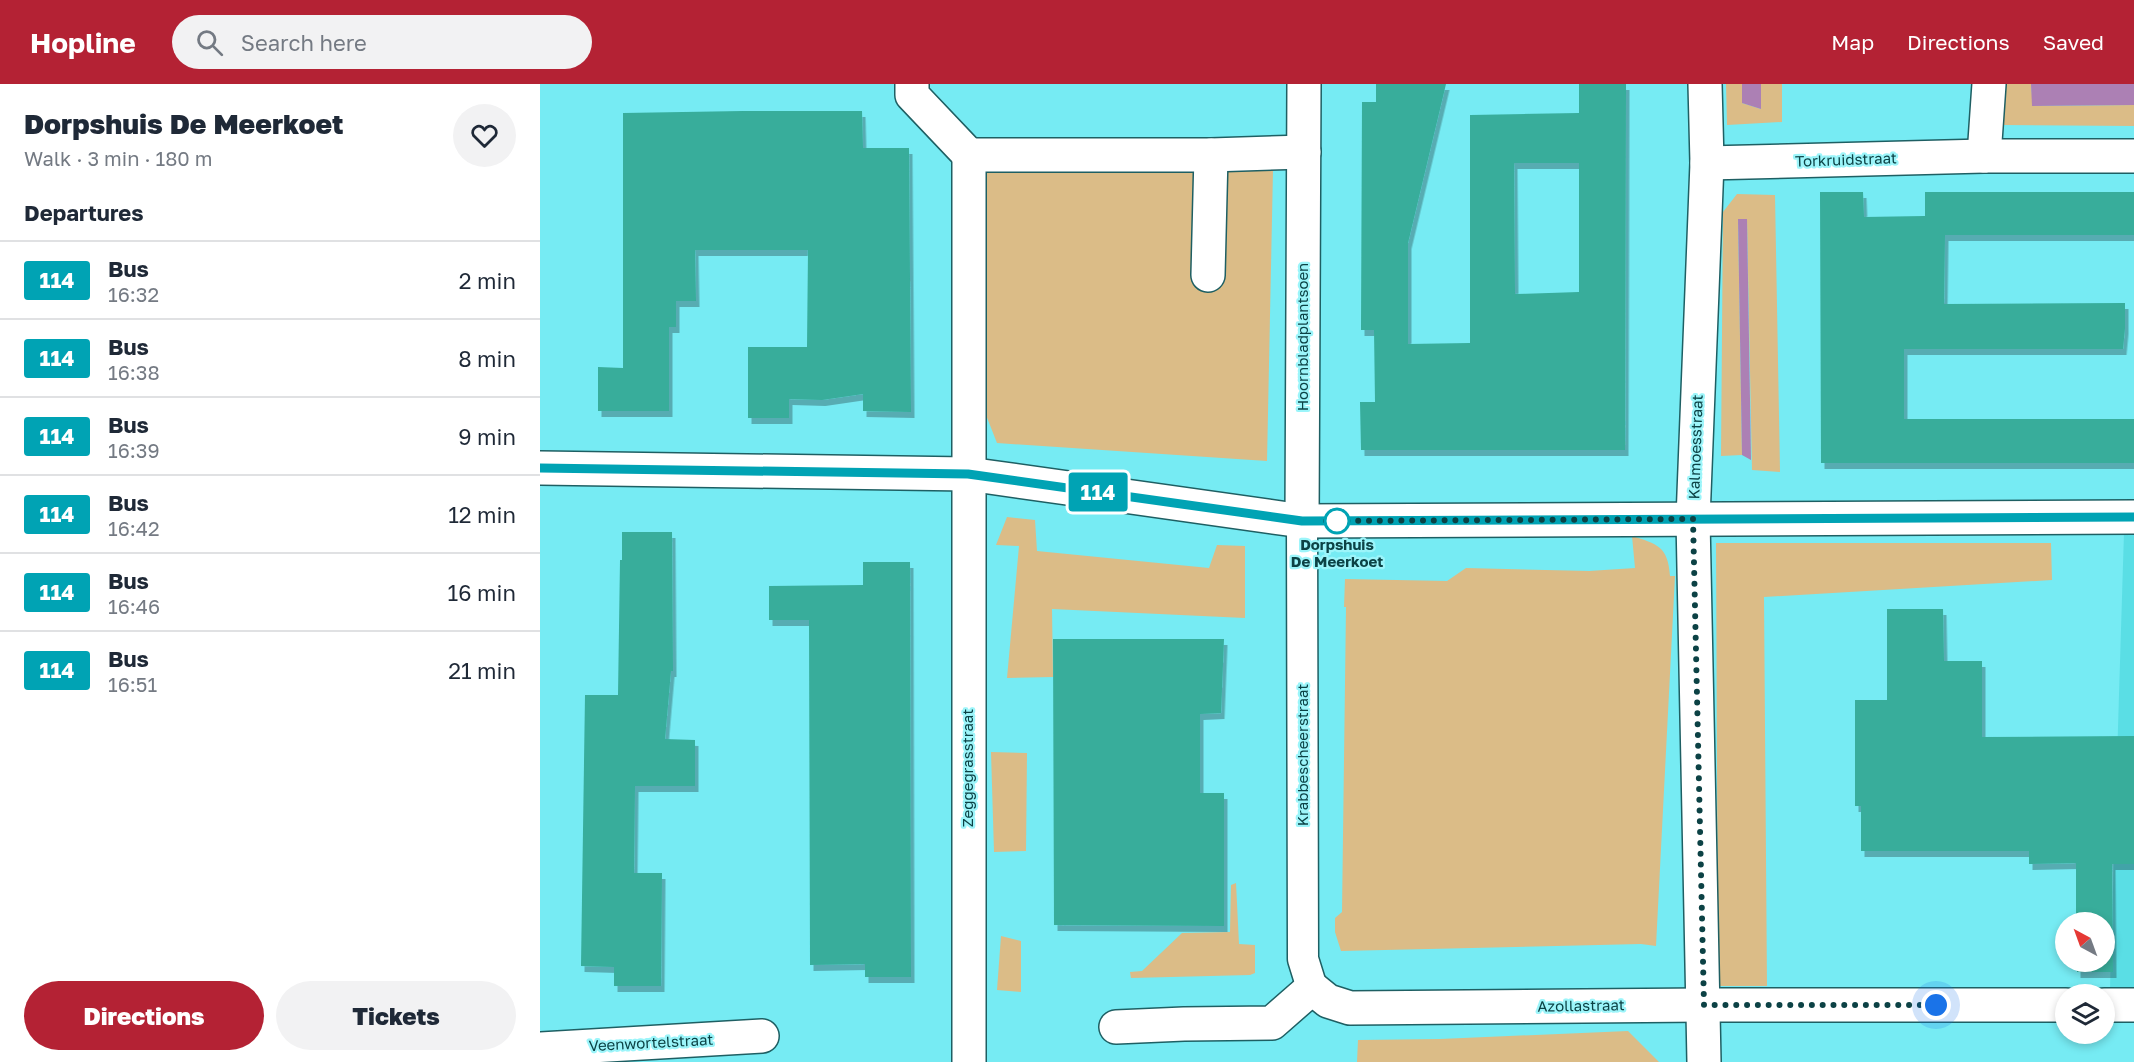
<!DOCTYPE html>
<meta charset="utf-8">
<style>
body{margin:0;font-family:"Golos Text",sans-serif;background:#f2f2f3;color:#1f2937;height:100vh;display:flex;flex-direction:column;font-size:22px;white-space:nowrap}
*{box-sizing:border-box;margin:0}
p{font-size:20px;color:#747a83}
.icon{flex:none;width:33px;height:33px;fill:none;stroke:currentColor;stroke-width:2;stroke-linecap:round;stroke-linejoin:round}
.map{position:relative;flex:1;overflow:hidden}
.sheet{display:flex;flex-direction:column;background:#fff;width:540px}
.sheet>*{flex:none}
.badge{padding:0 12px;border-radius:4px;font-size:21px;line-height:39px}
.needle{width:39px;rotate:319deg}
.controls{position:absolute;left:1515px;top:828px;display:grid;gap:12px}
.controls a{display:grid;place-items:center;width:60px;height:60px;border-radius:50%;background:#fff;box-shadow:0 3px 9px #0003;font-size:30px}
.you{position:absolute;width:30px;height:30px;margin:-15px;border:4px solid #fff;border-radius:50%;background:#1a73e8;box-shadow:0 0 0 9px #1a73e833}
.map>.badge{position:absolute;translate:-50% -50%;box-shadow:0 0 0 3px #fff}
h2{padding:0 24px;font-size:22px;line-height:54px}
.round{display:grid;place-items:center;flex:none;width:63px;height:63px;border-radius:32px;background:#f2f2f3}
.headline{display:flex;align-items:center;justify-content:space-between;height:102px;padding:0 24px}
h1{font-size:28px;font-weight:800;line-height:45px}
.primary-button{display:flex;gap:12px;margin-top:auto;padding:12px 24px}
.primary-button a{flex:1;height:69px;border-radius:36px;background:#b42234;color:#fff;font-size:24px;font-weight:800;line-height:69px;text-align:center}
.primary-button a+a{background:#f2f2f3;color:#1f2937}
ul{padding:0;list-style:none}
li{display:flex;align-items:center;gap:18px;height:78px;padding:0 24px;border-top:2px solid #e0e1e3}
li div{flex:1}
li b{display:block;font-size:22px}
li em{font-style:normal}
li .badge{min-width:66px;font-weight:700;text-align:center}
header{display:flex;align-items:center;gap:36px;box-sizing:border-box;height:84px;padding:0 30px;background:#b42234;color:#fff}
header strong{font-size:28px}
nav{display:flex;gap:33px;margin-inline-start:auto;font-size:21px}
.search{width:420px;height:54px;background:#f2f2f3;display:flex;align-items:center;gap:15px;box-sizing:border-box;padding:0 21px;border-radius:33px;color:#747a83;font-size:22px}
main{display:flex;flex:1;min-height:0}
.map>svg:first-child{display:block}
</style>
<header>
<strong>Hopline</strong>
<div class="search"><svg class="icon" aria-label="search" viewBox="0 0 24 24"><circle cx="10" cy="10" r="6"/><path d="M15 15l6 6"/></svg>Search here</div>
<nav><a>Map</a><a>Directions</a><a>Saved</a></nav>
</header>
<main>
<section class="sheet">
<div class="headline"><div><h1>Dorpshuis De Meerkoet</h1><p>Walk · 3 min · 180 m</p></div><a class="round"><svg class="icon" aria-label="heart" viewBox="0 0 24 24"><path d="M12 20l-8-8c-3-5 5-10 8-4 3-6 11-1 8 4z"/></svg></a></div>
<h2>Departures</h2>
<ul>
<li><span class="badge" style="background:#00a3b4;color:#fff">114</span><div><b>Bus</b><p>16:32</p></div><em>2 min</em></li>
<li><span class="badge" style="background:#00a3b4;color:#fff">114</span><div><b>Bus</b><p>16:38</p></div><em>8 min</em></li>
<li><span class="badge" style="background:#00a3b4;color:#fff">114</span><div><b>Bus</b><p>16:39</p></div><em>9 min</em></li>
<li><span class="badge" style="background:#00a3b4;color:#fff">114</span><div><b>Bus</b><p>16:42</p></div><em>12 min</em></li>
<li><span class="badge" style="background:#00a3b4;color:#fff">114</span><div><b>Bus</b><p>16:46</p></div><em>16 min</em></li>
<li><span class="badge" style="background:#00a3b4;color:#fff">114</span><div><b>Bus</b><p>16:51</p></div><em>21 min</em></li>
</ul>
<div class="primary-button"><a>Directions</a><a>Tickets</a></div>
</section>
<div class="map">
<svg width="1594" height="978" viewBox="0 0 1594 978">
<defs>
<filter id="shadow"><feDropShadow dx="3.5" dy="6" stdDeviation="0" flood-color="#0004"/></filter>
</defs>
<rect width="100%" height="100%" fill="#76ebf3"/>
<polygon fill="#5adee5" points="1594,447 1594,904 1570,904 1584,448"/>
<g fill="#dbbc87">
<polygon points="1186,0 1202,0 1202,19 1221,25 1221,0 1242,0 1242,38 1187,41"/>
<polygon points="1465,0 1491,0 1493,22 1594,21 1594,42 1462,41"/>
<polygon points="718,83 733,86 727,377 457,359 444,326 444,86"/>
<polygon points="1197,110 1235,111 1240,388 1212,386 1207,136 1198,136 1202,371 1181,372 1183,128"/>
<polygon points="467,433 495,436 497,467 669,484 677,461 705,462 705,534 512,525 513,593 467,594 479,462 456,461"/>
<path d="M1092 452C1117 460 1128 462 1130 492H1135L1116 862 1101 860 801 867 795 848V834L802 828 806 523H804L805 495 907 497 926 484 1049 487 1095 484Z"/>
<polygon points="1176,459 1511,459 1512,496 1224,513 1227,902 1178,902"/>
<polygon points="451,668 487,669 486,767 454,768"/>
<polygon points="696,799 699,860 715,861 715,889 710,891 591,894 590,888 602,887 642,849 690,848 691,801"/>
<polygon points="461,852 481,857 481,908 457,906"/>
<polygon points="1088,947 1119,978 817,978 818,956 900,955"/>
</g>
<g fill="#ac80b4">
<polygon points="1202,0 1221,0 1221,25 1202,19"/>
<polygon points="1491,0 1594,0 1594,21 1492,22"/>
<polygon points="1198,135 1207,135 1211,376 1202,371"/>
</g>
<g fill="#37ad9b" fill-rule="evenodd" filter="url(#shadow)">
<path d="M836 0H906L868 159V260L930 259V31L1039 29V0H1086L1085 366H821L820 318H835L834 246H821L822 18H836ZM974 79H1039V208L975 210Z"/>
<polygon points="203,27 322,27 323,64 369,64 371,328 323,327 323,310 282,316 249,315 249,334 208,334 208,263 267,263 268,166 155,166 156,217 136,217 136,243 129,243 129,327 58,327 58,283 83,284 83,29"/>
<polygon points="1280,108 1323,108 1324,133 1385,132 1385,108 1594,108 1594,151 1405,151 1404,220 1585,219 1585,244 1583,265 1364,265 1364,335 1594,335 1594,379 1281,379"/>
<polygon points="82,448 132,448 133,587 131,587 125,655 155,656 155,702 95,702 94,789 122,789 121,902 74,902 74,883 41,882 45,611 78,611 80,476 82,476"/>
<polygon points="323,478 370,478 371,893 325,893 325,880 270,881 269,536 229,536 229,502 323,501"/>
<polygon points="1347,525 1403,525 1404,577 1442,577 1442,653 1594,652 1594,780 1572,780 1573,888 1537,888 1537,878 1564,878 1564,838 1536,838 1536,779 1489,780 1489,767 1321,767 1321,722 1315,722 1315,616 1347,616"/>
<polygon points="513,555 684,555 681,629 660,630 660,709 684,709 684,842 514,841"/>
</g>
<g fill="none" stroke-linecap="round" stroke-linejoin="round">
<defs>
<polyline id="pedestrian" points="762,437 763,875 772,904"/>
<g id="minor">
<polyline points="372,0 372,11 429,71"/>
<polyline points="1444,72 1449,0"/>
<polyline points="1167,79 1444,72 1594,72"/>
<polyline points="668,191 671,71"/>
<polyline points="0,384 428,390 762,437 1594,433"/>
<polyline points="762,437 764,0"/>
<polyline points="1564,921 1594,921"/>
<polyline points="576,943 644,940 732,939 772,904 788,917 810,924 1164,921 1526,921"/>
<polyline points="0,965 222,952"/>
<polyline points="429,978 429,71 671,71 764,68"/>
<polyline points="1164,978 1153,435 1167,79 1165,0"/>
</g>
</defs>
<use href="#pedestrian" stroke="#1e5f63" stroke-width="33"/>
<use href="#minor" stroke="#1e5f63" stroke-width="36"/>
<use href="#pedestrian" stroke="#fff" stroke-width="30"/>
<use href="#minor" stroke="#fff" stroke-width="33"/>
</g>
<g fill="none" stroke-linecap="round" stroke-linejoin="round">
<defs>
<polyline id="line" points="0,384 428,390 762,437 1594,433"/>
</defs>
<use href="#line" stroke="#fff" stroke-width="14"/>
<use href="#line" stroke="#00a3b4" stroke-width="9"/>
<polyline stroke="#0c4245" stroke-width="6" stroke-dasharray="0 10.8" points="797,437 786,437 1153,435 1164,921 1396,921"/>
</g>
<circle fill="#fff" stroke="#00a3b4" stroke-width="3" cx="797" cy="437" r="12"/>
<g text-anchor="middle" stroke-width="4.5" stroke-linejoin="round" paint-order="stroke">
<g font-size="15" fill="#0c4245" stroke="#9cf5fa">
<text transform="translate(1306 76) rotate(-2)" y="5">Torkruidstraat</text>
<text transform="translate(763 253) rotate(-90)" y="5">Hoornbladplantsoen</text>
<text transform="translate(1156 363) rotate(-88)" y="5">Kalmoesstraat</text>
<text transform="translate(763 671) rotate(-90)" y="5">Krabbescheerstraat</text>
<text transform="translate(428 684) rotate(-90)" y="5">Zeggegrasstraat</text>
<text transform="translate(1041 922) rotate(-1)" y="5">Azollastraat</text>
<text transform="translate(111 959) rotate(-3)" y="5">Veenwortelstraat</text>
</g>
<g font-size="15" font-weight="bold" fill="#0c4245" stroke="#9cf5fa">
<text x="797" y="466">Dorpshuis<tspan x="797" dy="17">De Meerkoet</tspan></text>
</g>
</g>
</svg>
<div class="controls">
<a><svg class="needle" viewBox="-14 -14 28 28"><path d="M0-13l5 13h-10z" fill="#e53935"/><path d="M0 13l5-13h-10z" fill="#747a83"/></svg></a>
<a><svg class="icon" aria-label="layers" viewBox="0 0 24 24"><path d="M12 4l9 5-9 5-9-5zM3 14l9 5 9-5"/></svg></a>
</div>
<div class="you" style="left:1396px;top:921px"></div>
<b class="badge" style="left:558px;top:408px;background:#00a3b4;color:#fff">114</b>
</div>
</main>
